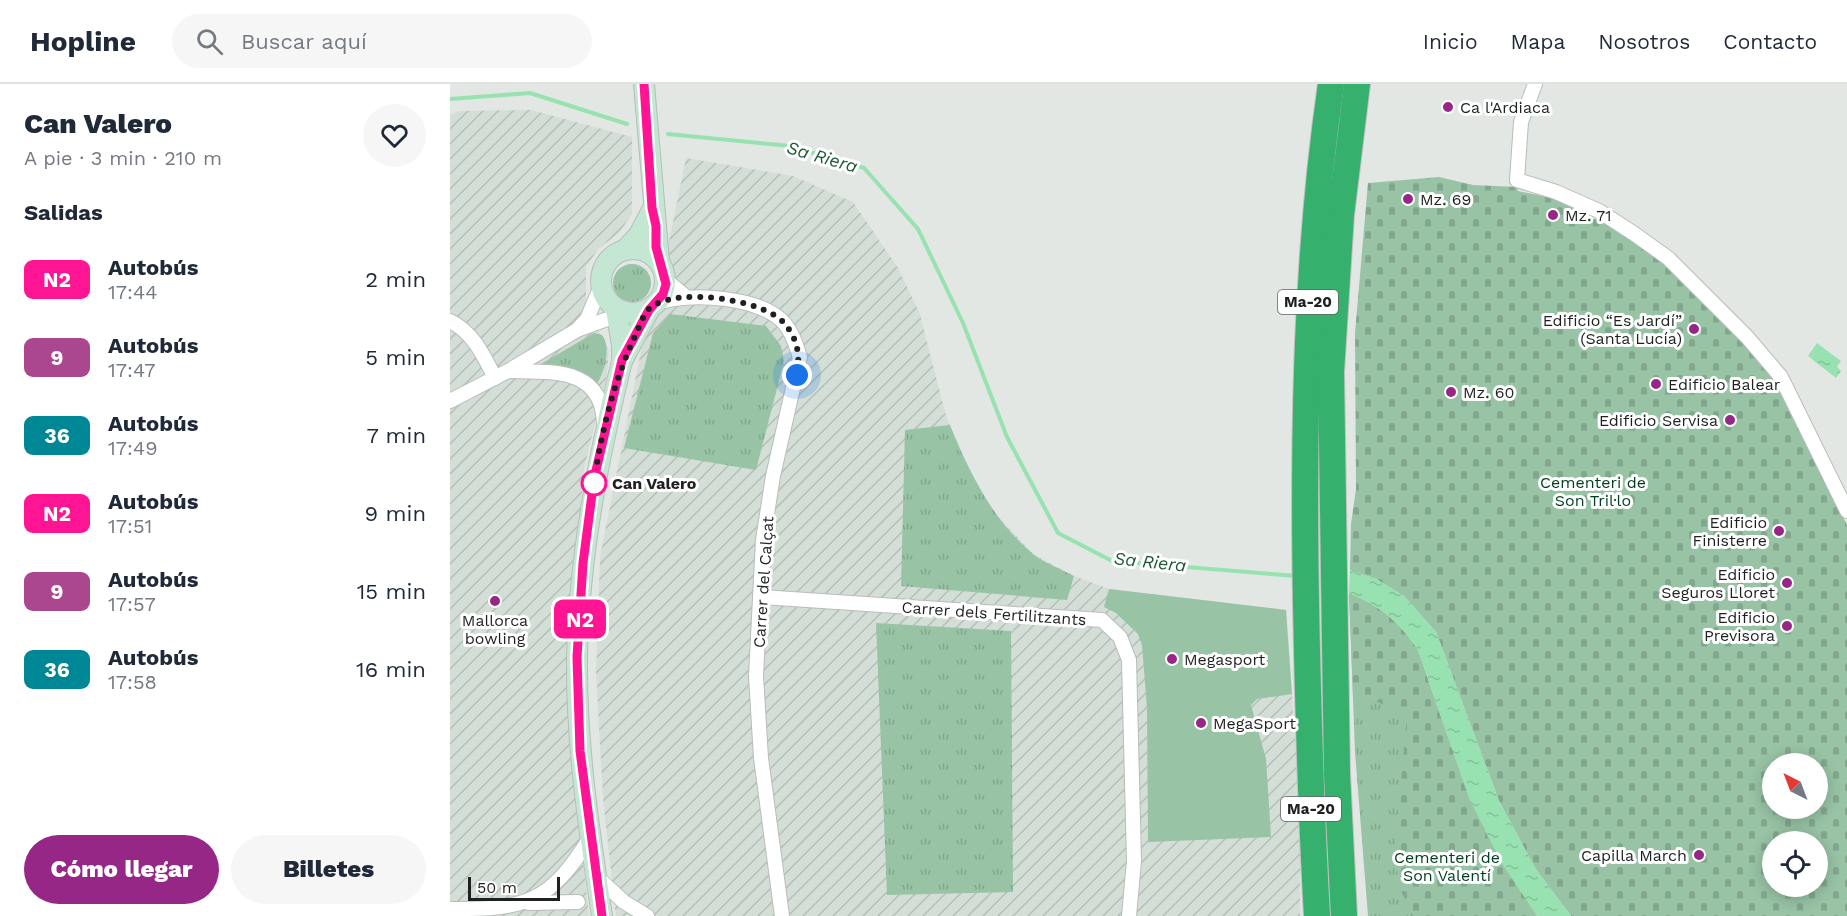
<!DOCTYPE html>
<html lang="es">
<meta charset="utf-8">
<style>
body{margin:0;font-family:"Work Sans",sans-serif;background:#f6f6f7;color:#1f2937;height:100vh;display:flex;flex-direction:column;font-size:22px;white-space:nowrap}
*{box-sizing:border-box;margin:0}
p{font-size:20px;color:#747a83}
.icon{flex:none;width:33px;height:33px;fill:none;stroke:currentColor;stroke-width:2;stroke-linecap:round;stroke-linejoin:round}
.map{position:relative;flex:1;overflow:hidden}
.side{display:flex;flex-direction:column;background:#fff;width:450px}
.side>*{flex:none}
.badge{padding:0 12px;border-radius:9px;font-size:21px;line-height:39px}
.needle{width:39px;rotate:318deg}
.tools{position:absolute;left:1312px;top:669px;display:grid;gap:12px}
.tools a{display:grid;place-items:center;width:66px;height:66px;border-radius:50%;background:#fff;box-shadow:0 3px 15px #0003;font-size:30px}
.scale{position:absolute;left:18px;bottom:15px;width:92px;box-sizing:border-box;padding-left:6px;border:3px solid #1f2120;border-top:0;font-size:16px;line-height:21px;white-space:nowrap;color:#1f2120;-webkit-text-stroke:4px #fff;paint-order:stroke}
.you{position:absolute;width:30px;height:30px;margin:-15px;border:4px solid #fff;border-radius:50%;background:#1a73e8;box-shadow:0 0 0 9px #1a73e833}
.map>.badge{position:absolute;translate:-50% -50%;box-shadow:0 0 0 3px #fff}
h2{padding:0 24px;font-size:22px;line-height:54px}
.round{display:grid;place-items:center;flex:none;width:63px;height:63px;border-radius:32px;background:#f6f6f7}
.headline{display:flex;align-items:center;justify-content:space-between;height:102px;padding:0 24px}
h1{font-size:28px;font-weight:800;line-height:45px}
.primary-button{display:flex;gap:12px;margin-top:auto;padding:12px 24px}
.primary-button a{flex:1;height:69px;border-radius:36px;background:#962786;color:#fff;font-size:24px;font-weight:800;line-height:69px;text-align:center}
.primary-button a+a{background:#f6f6f7;color:#1f2937}
ul{padding:0;list-style:none}
li{display:flex;align-items:center;gap:18px;height:78px;padding:0 24px}
li div{flex:1}
li b{display:block;font-size:22px}
li em{font-style:normal}
li .badge{min-width:66px;font-weight:700;text-align:center}
header{display:flex;align-items:center;gap:36px;box-sizing:border-box;height:84px;padding:0 30px;background:#fff;border-bottom:2px solid #e0e1e3}
header strong{font-size:28px}
nav{display:flex;gap:33px;margin-inline-start:auto;font-size:21px}
.search{width:420px;height:54px;background:#f6f6f7;display:flex;align-items:center;gap:15px;box-sizing:border-box;padding:0 21px;border-radius:33px;color:#747a83;font-size:22px}
main{display:flex;flex:1;min-height:0}
.map>svg:first-child{display:block}
</style>
<header>
<strong>Hopline</strong>
<div class="search"><svg class="icon" aria-label="search" viewBox="0 0 24 24"><circle cx="10" cy="10" r="6"/><path d="M15 15l6 6"/></svg>Buscar aquí</div>
<nav><a>Inicio</a><a>Mapa</a><a>Nosotros</a><a>Contacto</a></nav>
</header>
<main>
<section class="side">
<div class="headline"><div><h1>Can Valero</h1><p>A pie · 3 min · 210 m</p></div><a class="round"><svg class="icon" aria-label="heart" viewBox="0 0 24 24"><path d="M12 20l-8-8c-3-5 5-10 8-4 3-6 11-1 8 4z"/></svg></a></div>
<h2>Salidas</h2>
<ul>
<li><span class="badge" style="background:#ff1494;color:#fff">N2</span><div><b>Autobús</b><p>17:44</p></div><em>2 min</em></li>
<li><span class="badge" style="background:#ab478f;color:#fff">9</span><div><b>Autobús</b><p>17:47</p></div><em>5 min</em></li>
<li><span class="badge" style="background:#008795;color:#fff">36</span><div><b>Autobús</b><p>17:49</p></div><em>7 min</em></li>
<li><span class="badge" style="background:#ff1494;color:#fff">N2</span><div><b>Autobús</b><p>17:51</p></div><em>9 min</em></li>
<li><span class="badge" style="background:#ab478f;color:#fff">9</span><div><b>Autobús</b><p>17:57</p></div><em>15 min</em></li>
<li><span class="badge" style="background:#008795;color:#fff">36</span><div><b>Autobús</b><p>17:58</p></div><em>16 min</em></li>
</ul>
<div class="primary-button"><a>Cómo llegar</a><a>Billetes</a></div>
</section>
<div class="map">
<svg width="1397" height="832" viewBox="0 0 1397 832">
<defs>
<pattern id="industrial-furrows" width="10" height="10" patternUnits="userSpaceOnUse" patternTransform="scale(1.5)"><rect width="10" height="10" fill="#d3ded6"/><path d="M-1 1l2-2M0 10L10 0M9 11l2-2" fill="none" stroke="#b5beb7"/></pattern>
<pattern id="grass-tufts" width="24" height="20" patternUnits="userSpaceOnUse" patternTransform="scale(1.5)"><rect width="24" height="20" fill="#98c3a5"/><path d="M3 7l-1-3M5 7V3M7 7l1-3M15 17l-1-3M17 17v-4M19 17l1-3" fill="none" stroke="#83a78e"/></pattern>
<pattern id="cemetery-stones" width="16" height="16" patternUnits="userSpaceOnUse" patternTransform="scale(1.5)"><rect width="16" height="16" fill="#98c3a5"/><path d="M2 7V4a2 2 0 0 1 4 0v3zM10 15v-3a2 2 0 0 1 4 0v3z" fill="#83a78e"/></pattern>
<pattern id="water-ripples" width="26" height="14" patternUnits="userSpaceOnUse" patternTransform="scale(1.5)"><rect width="26" height="14" fill="#97e2b0"/><path d="M2 4q2-2 4 0t4 0M15 11q2-2 4 0t4 0" fill="none" stroke="#82c297"/></pattern>
</defs>
<rect width="100%" height="100%" fill="#e2e7e4"/>
<g fill="url(#industrial-furrows)">
<polygon points="81,26 182,53 182,130 169,149 148,165 136,183 136,222 159,267 157,290 134,385 117,574 121,668 139,832 0,832 0,31 9,27"/>
<polygon points="236,74 343,92 403,118 448,184 470,230 496,332 513,373 542,426 583,470 624,492 659,505 836,526 850,728 850,832 166,832 153,715 146,588 150,473 191,267 211,197"/>
</g>
<g fill="url(#grass-tufts)">
<circle cx="182" cy="199" r="19"/>
<polygon points="220,230 316,242 331,262 334,277 306,386 174,364 203,249"/>
<path d="M144 249 152 251C162 264 154 290 145 303L86 283Z"/>
<path d="M500 341C519 388 543 437 583 470 594 479 611 485 624 492L617 516 451 502 455 346Z"/>
<polygon points="899,509 992,636 1013,696 1065,800 1087,832 918,832 905,668"/>
<polygon points="426,539 561,547 563,808 437,811"/>
</g>
<g fill="url(#cemetery-stones)" fill-rule="evenodd">
<path d="M989 93 1023 101 1067 103 1068 107 1122 118 1125 130 1153 137 1214 178 1305 271 1324 297 1397 441V832H1121L1085 784 1049 717 986 548 954 512 926 495 900 486 901 440 906 405 905 249 918 99ZM1323 680H1368V724H1323ZM1323 758H1368V802H1323Z"/>
<path d="M899 509C930 522 949 537 968 566L1019 714 1040 758 1087 832H965L949 804 945 762 957 631 916 613 903 612Z"/>
</g>
<polygon fill="#98c3a5" points="659,505 836,526 842,610 807,615 801,621 816,675 821,753 698,758 697,624 692,561 688,550 666,529 654,523"/>
<g fill="url(#water-ripples)">
<polygon points="1367,259 1391,277 1387,283 1391,287 1386,294 1358,272"/>
<path d="M900 486 926 495 954 512 986 548 1049 717 1085 784 1121 832H1087L1051 778 1019 714 968 566C949 537 930 522 899 509Z"/>
</g>
<g fill="none" stroke-linecap="round" stroke-linejoin="round">
<g stroke="#97e2b0" stroke-width="4">
<polyline points="0,15 80,9 177,40"/>
<polyline points="218,50 340,62 414,84 468,145 513,239 557,353 608,449 662,477 846,492"/>
</g>
<defs>
<g id="street">
<polyline points="1085,0 1071,38 1067,96 1106,108 1149,127 1183,149 1218,174 1297,253 1331,293 1397,427"/>
<polyline points="215,195 235,212"/>
<path d="M207 219C238 208 312 212 335 240 343 250 346 261 350 273L323 392 313 456 306 592 311 674 332 832"/>
<path d="M0 237C23 248 34 272 45 294"/>
<polyline points="128,245 137,235 151,202"/>
<path d="M61 287C102 288 153 283 154 341"/>
<polyline points="0,317 58,287 127,246 174,229"/>
<polyline points="311,513 652,536 670,553 679,576 684,777 679,832"/>
<polyline points="147,793 174,818 197,832"/>
<polyline points="79,819 128,818"/>
<path d="M0 825C76 826 101 818 141 752"/>
</g>
<g id="secondary">
<polyline points="194,0 209,177"/>
<circle cx="183" cy="197" r="32"/>
<polyline points="175,166 189,151 203,124"/>
<polyline points="172,277 199,226"/>
<path d="M152 832C139 746 126 660 127 573 129 472 148 375 172 277V261L166 225"/>
</g>
<g id="highway">
<path d="M867 832C861 728 858 624 856 520 853 345 856 173 881 0"/>
<polyline points="894,832 887,690 881,288 891,131 907,0"/>
</g>
</defs>
<use href="#street" stroke="#b9bdba" stroke-width="16"/>
<use href="#secondary" stroke="#b9bdba" stroke-width="22"/>
<use href="#highway" stroke="#c0c1c1" stroke-width="28"/>
<use href="#street" stroke="#fff" stroke-width="14"/>
<use href="#secondary" stroke="#c3e7d3" stroke-width="20"/>
<use href="#highway" stroke="#36b06d" stroke-width="26"/>
</g>
<g fill="none" stroke-linecap="round" stroke-linejoin="round">
<defs>
<polyline id="line" points="152,832 130,667 127,573 133,479 144,395 172,276 199,226 213,210 216,200 206,163 206,142 202,124 194,0"/>
</defs>
<use href="#line" stroke="#fff" stroke-width="14"/>
<use href="#line" stroke="#ff1494" stroke-width="9"/>
<path stroke="#1f2120" stroke-width="6" stroke-dasharray="0 10.8" d="M144 399C151 349 164 296 186 250 189 243 193 232 198 226 221 201 315 215 335 240 348 256 350 271 347 291"/>
</g>
<g fill="#962786" stroke="#fff" stroke-width="2">
<circle cx="998" cy="23" r="6"/>
<circle cx="958" cy="115" r="6"/>
<circle cx="1103" cy="131" r="6"/>
<circle cx="1244" cy="245" r="6"/>
<circle cx="1206" cy="300" r="6"/>
<circle cx="1001" cy="308" r="6"/>
<circle cx="1280" cy="336" r="6"/>
<circle cx="1329" cy="447" r="6"/>
<circle cx="1337" cy="499" r="6"/>
<circle cx="45" cy="517" r="6"/>
<circle cx="1337" cy="542" r="6"/>
<circle cx="722" cy="575" r="6"/>
<circle cx="751" cy="639" r="6"/>
<circle cx="1249" cy="771" r="6"/>
</g>
<circle fill="#fff" stroke="#ff1494" stroke-width="3" cx="144" cy="399" r="12"/>
<g text-anchor="middle" stroke-width="6" stroke-linejoin="round" paint-order="stroke">
<g fill="#fff" stroke="#626463" stroke-width="1.5">
<rect x="828" y="206" width="60" height="24" rx="4.5"/>
<rect x="831" y="713" width="60" height="24" rx="4.5"/>
</g>
<g font-size="15" font-weight="bold" fill="#1f2120">
<text x="858" y="223">Ma-20</text>
<text x="861" y="730">Ma-20</text>
</g>
<g font-size="16" fill="#1f2120" stroke="#fff" text-anchor="start">
<text x="1010" y="29">Ca l'Ardiaca</text>
<text x="970" y="121">Mz. 69</text>
<text x="1115" y="137">Mz. 71</text>
<text x="1232" y="242" text-anchor="end">Edificio “Es Jardí”<tspan x="1232" dy="18">(Santa Lucía)</tspan></text>
<text x="1218" y="306">Edificio Balear</text>
<text x="1013" y="314">Mz. 60</text>
<text x="1268" y="342" text-anchor="end">Edificio Servisa</text>
<text x="1317" y="444" text-anchor="end">Edificio<tspan x="1317" dy="18">Finisterre</tspan></text>
<text x="1325" y="496" text-anchor="end">Edificio<tspan x="1325" dy="18">Seguros Lloret</tspan></text>
<text x="1325" y="539" text-anchor="end">Edificio<tspan x="1325" dy="18">Previsora</tspan></text>
<text x="45" y="542" text-anchor="middle">Mallorca<tspan x="45" dy="18">bowling</tspan></text>
<text x="734" y="581">Megasport</text>
<text x="763" y="645">MegaSport</text>
<text x="1237" y="777" text-anchor="end">Capilla March</text>
</g>
<g font-size="16" fill="#003e1f" stroke="#fff">
<text x="1143" y="404">Cementeri de<tspan x="1143" dy="18">Son Tril·lo</tspan></text>
<text x="997" y="779">Cementeri de<tspan x="997" dy="18">Son Valentí</tspan></text>
</g>
<g font-size="16" font-weight="bold" fill="#1f2120" stroke="#fff" text-anchor="start">
<text x="162" y="405">Can Valero</text>
</g>
<g font-size="16" fill="#1f2120" stroke="#fff">
<text transform="translate(313 498) rotate(-86)" y="6">Carrer del Calçat</text>
<text transform="translate(544 529) rotate(4)" y="6">Carrer dels Fertilitzants</text>
</g>
<g font-size="18" font-style="italic" fill="#205737" stroke="#fff">
<text transform="translate(372 73) rotate(16)" y="6">Sa Riera</text>
<text transform="translate(700 478) rotate(6)" y="6">Sa Riera</text>
</g>
</g>
</svg>
<div class="tools">
<a><svg class="needle" viewBox="-14 -14 28 28"><path d="M0-13l5 13h-10z" fill="#e53935"/><path d="M0 13l5-13h-10z" fill="#747a83"/></svg></a>
<a><svg class="icon" aria-label="locate" viewBox="0 0 24 24"><circle cx="12" cy="12" r="6"/><path d="M12 2v4M12 18v4M2 12h4M18 12h4"/></svg></a>
</div>
<div class="scale">50 m</div>
<div class="you" style="left:347px;top:291px"></div>
<b class="badge" style="left:130px;top:535px;background:#ff1494;color:#fff">N2</b>
</div>
</main>
